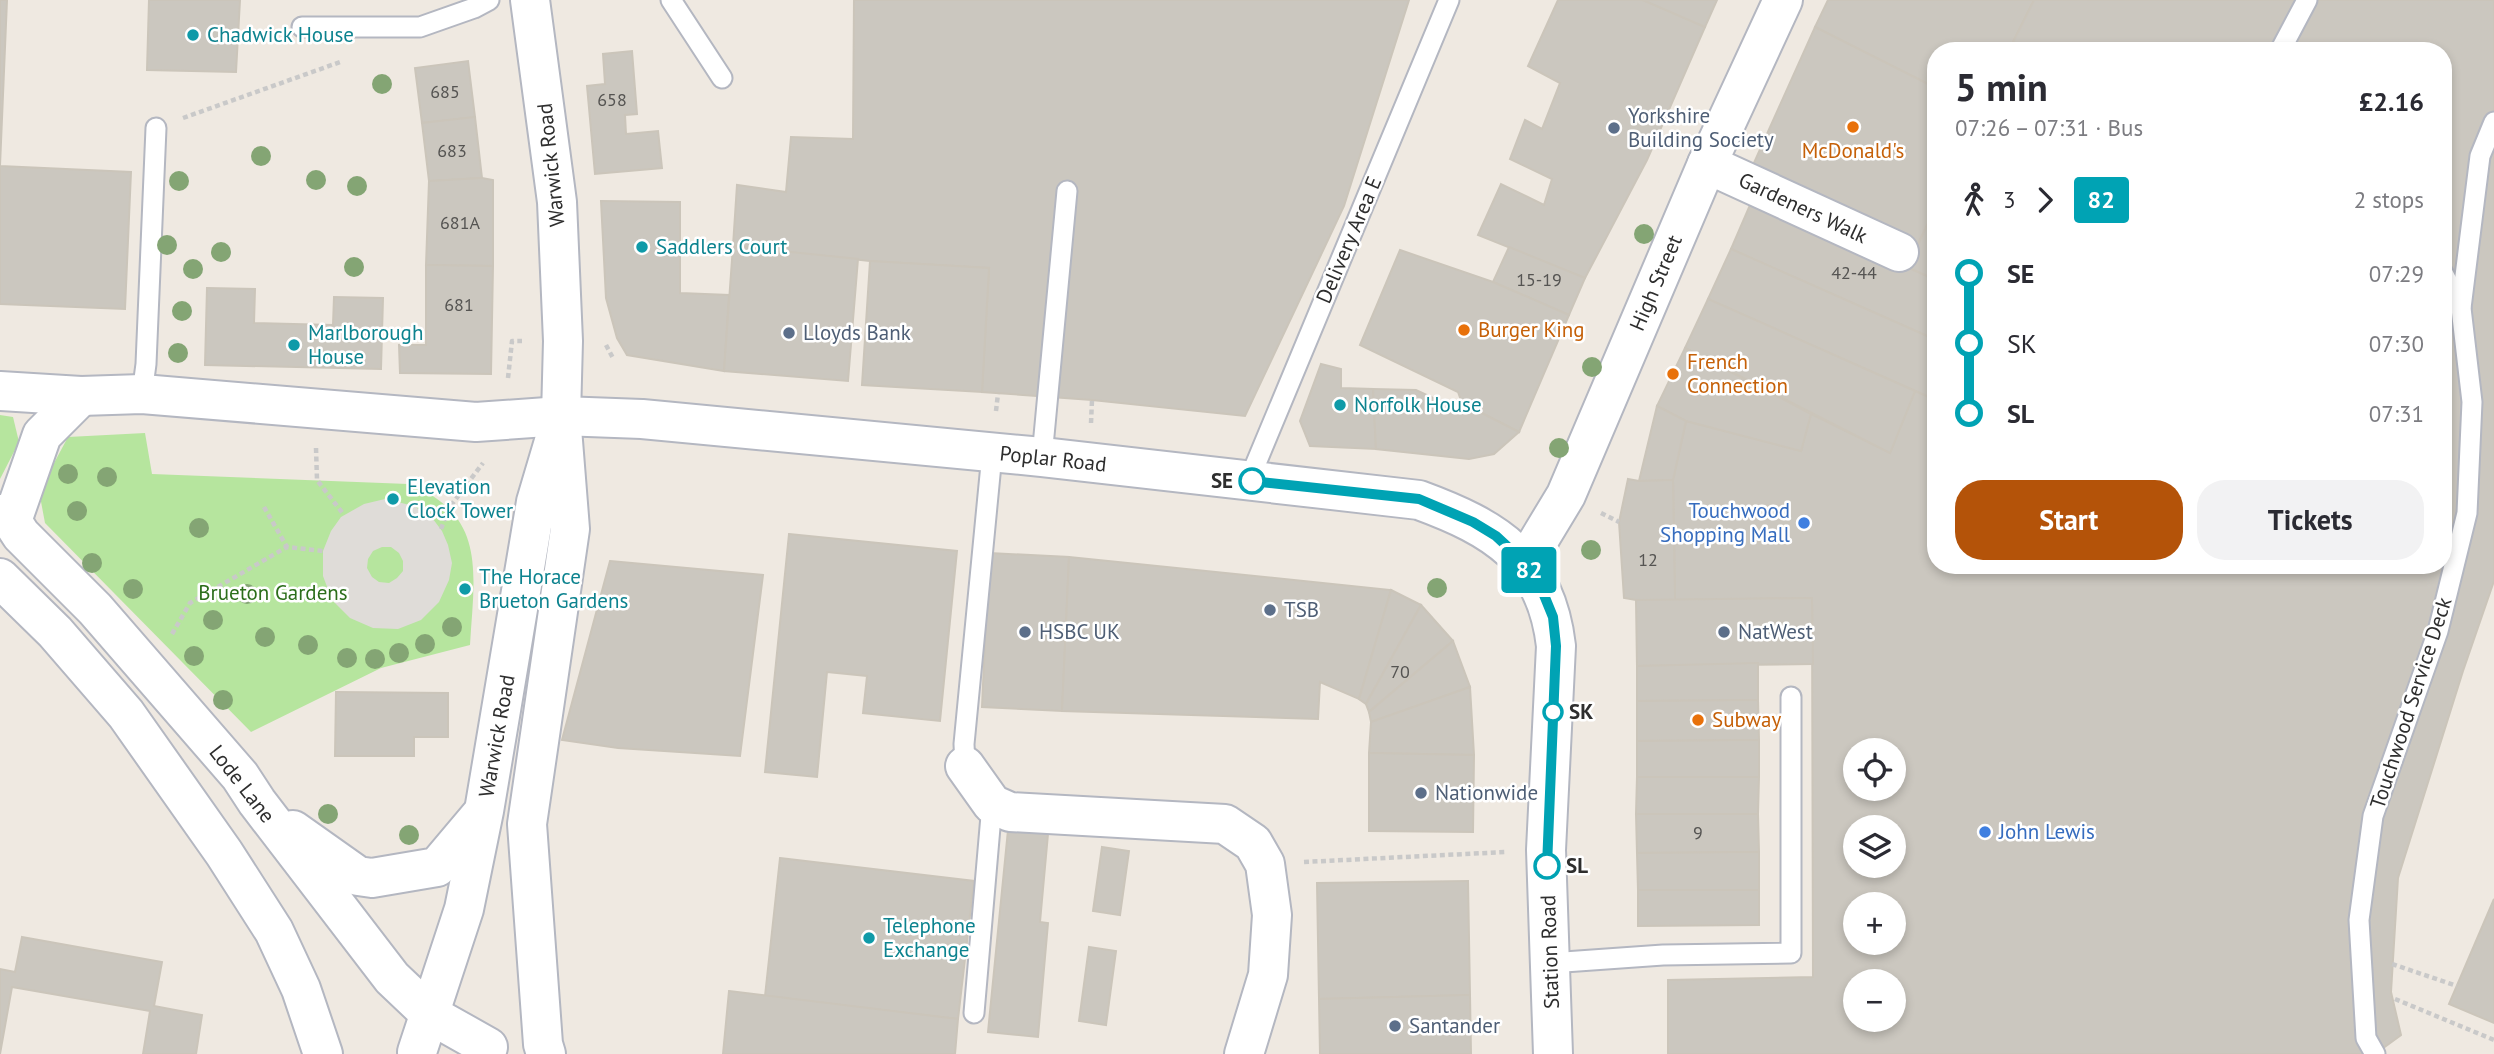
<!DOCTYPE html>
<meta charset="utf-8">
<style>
body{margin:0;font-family:"PT Sans",sans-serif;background:#f2f2f3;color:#2b2b33;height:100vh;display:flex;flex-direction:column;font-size:26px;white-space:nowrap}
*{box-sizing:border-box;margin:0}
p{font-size:23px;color:#7c7c81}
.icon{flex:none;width:38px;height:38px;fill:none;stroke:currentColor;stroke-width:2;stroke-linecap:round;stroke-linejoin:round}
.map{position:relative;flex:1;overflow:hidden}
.drawer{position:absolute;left:1927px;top:42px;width:525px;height:532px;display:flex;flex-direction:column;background:#fff;border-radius:28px;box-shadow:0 4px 10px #0003}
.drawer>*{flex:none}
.badge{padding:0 14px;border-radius:5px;font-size:24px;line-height:46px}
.fabs{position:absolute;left:1843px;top:738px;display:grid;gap:14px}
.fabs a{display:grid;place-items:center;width:63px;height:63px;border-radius:50%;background:#fff;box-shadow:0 4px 10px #0003;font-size:35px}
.map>.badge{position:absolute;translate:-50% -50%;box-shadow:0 0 0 4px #fff}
.legs{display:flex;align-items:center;gap:10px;height:77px;padding:0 28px;font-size:23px}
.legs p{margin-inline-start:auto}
.head{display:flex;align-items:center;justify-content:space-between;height:119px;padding:0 28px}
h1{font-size:38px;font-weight:700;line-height:52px}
.button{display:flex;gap:14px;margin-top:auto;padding:14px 28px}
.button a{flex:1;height:80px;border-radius:28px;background:#b45309;color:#fff;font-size:28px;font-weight:700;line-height:80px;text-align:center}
.button a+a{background:#f2f2f3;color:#2b2b33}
ul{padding:0 28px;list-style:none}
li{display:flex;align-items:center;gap:24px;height:70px;font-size:26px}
li i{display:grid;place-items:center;width:10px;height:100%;margin:0 9px;background:currentColor}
li i::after{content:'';width:18px;height:18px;margin:-9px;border:5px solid;border-radius:50%;background:#fff}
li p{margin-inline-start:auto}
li:first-child i{background:linear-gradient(#0000 50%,currentColor 0)}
li:last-child i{background:linear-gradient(currentColor 50%,#0000 0)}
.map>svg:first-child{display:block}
</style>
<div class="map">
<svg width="2494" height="1054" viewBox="0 0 2494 1054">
<rect width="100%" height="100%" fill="#efe9e1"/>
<g fill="#b6e59e">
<polygon points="0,415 13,417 19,442 0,479"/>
<path d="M145 433 152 474 408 484C488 514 474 575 470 645L381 668 251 732 45 523 39 491 68 437Z"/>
</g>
<path fill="#dfdcd8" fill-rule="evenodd" d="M385 499 414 506 433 519 442 531 448 545 452 563 449 580 439 602 421 620 398 629 373 628 350 618 332 600 323 576V551L331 531 341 517 364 504ZM382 547H391L399 553 403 561V571L397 578 389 583 379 582 372 577 367 568 368 559 373 551Z"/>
<g fill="#cbc7bf" stroke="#cbc5ba" stroke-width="2" fill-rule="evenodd">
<polygon points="0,0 7,0 0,166 131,172 125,309 0,304"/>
<polygon points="149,0 240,0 236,72 147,70"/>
<polygon points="854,0 1409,0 1344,206 1245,416 1092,400 982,392 989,268 870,261 733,246 737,185 786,192 791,137 853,139"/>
<polygon points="1558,0 1643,0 1705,27 1647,160 1585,278 1478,235 1501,184 1544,205 1552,179 1510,159 1525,120 1542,129 1560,83 1528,66"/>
<polygon points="1643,0 1717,0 1705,27"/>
<polygon points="1828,0 2034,0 2013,42 2033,51 1936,51 1936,88 1815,27"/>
<path d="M2034 0H2494V581L2463 671 2398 878 2391 992 2401 1035 2375 1054H1668V980L1813 977 1812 598 1675 600 1673 480 1686 421 1801 451 1811 414 1890 453 1915 391 1936 400V565H2443V51H2033L2013 42ZM1855 751H1894V789H1855ZM1855 828H1894V866H1855ZM1855 905H1894V943H1855ZM1855 982H1894V1020H1855Z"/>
<polygon points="1815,27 1936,88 1936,207 1917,246 1753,165"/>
<polygon points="632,51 637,114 625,115 626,134 658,131 662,168 595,174 587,86 605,84 603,54"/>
<polygon points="468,61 475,117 422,123 415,68"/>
<polygon points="475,117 482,178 429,181 422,123"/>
<polygon points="482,178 493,180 493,266 426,265 429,181"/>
<polygon points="1753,198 1936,280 1936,340 1731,249"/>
<polygon points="601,201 680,202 680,293 729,295 724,371 627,355 617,338 606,298"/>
<polygon points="1936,207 1936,280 1907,267"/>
<polygon points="733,246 858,259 848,381 724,371"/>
<polygon points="1509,247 1585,278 1569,315 1493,282"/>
<polygon points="1731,249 1936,340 1936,400 1708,299"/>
<polygon points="1400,250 1493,282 1569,315 1519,432 1462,403 1458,392 1360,345"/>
<polygon points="870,261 989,268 982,392 862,385"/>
<polygon points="426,265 493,266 491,374 400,373 399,345 426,345"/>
<polygon points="207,288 255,289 254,323 333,325 334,297 383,298 381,369 205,365"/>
<polygon points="1708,299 1915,391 1890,453 1685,348"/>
<polygon points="1685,348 1811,414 1801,451 1686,421 1657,406"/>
<polygon points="1321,364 1341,369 1341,388 1373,389 1376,449 1310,446 1300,421"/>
<polygon points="1373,389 1416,390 1459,410 1462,403 1519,432 1494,454 1469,459 1376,449"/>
<polygon points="1657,406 1686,421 1673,480 1639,481"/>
<polygon points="1628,479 1639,481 1673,480 1675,600 1636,600 1624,598 1619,522"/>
<polygon points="789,534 957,551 940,721 863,713 867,676 827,672 817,777 765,772"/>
<polygon points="989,553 1069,557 1062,711 982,707"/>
<polygon points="1069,557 1391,590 1359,699 1320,682 1318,719 1062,711"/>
<polygon points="610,561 763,575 740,756 618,748 562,740"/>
<polygon points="1391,590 1421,605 1366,704 1359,699"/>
<polygon points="1812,598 1813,664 1637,666 1636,600"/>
<polygon points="1421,605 1453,641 1369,712 1366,704"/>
<polygon points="1453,641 1470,687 1371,722 1369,712"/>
<polygon points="1758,663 1758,700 1637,701 1637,666"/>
<polygon points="1470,687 1474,755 1369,753 1371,722"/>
<polygon points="336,692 448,693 448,737 414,737 414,756 335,756"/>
<polygon points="1758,700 1759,740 1637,741 1637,701"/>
<polygon points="1759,740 1759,777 1637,777 1637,741"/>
<polygon points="1369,753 1474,755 1473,832 1369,831"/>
<polygon points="1637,777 1759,777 1758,814 1636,814"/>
<polygon points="1636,814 1758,814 1759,852 1637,853"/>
<polygon points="1008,830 1048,834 1040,922 1048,923 1038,1037 988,1032"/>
<polygon points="1102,847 1129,851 1120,915 1093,911"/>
<polygon points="1759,852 1759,890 1638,890 1637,853"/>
<polygon points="780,858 974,881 958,1019 765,996"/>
<polygon points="1468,881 1470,995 1319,999 1317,883"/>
<polygon points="1638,890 1759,890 1759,925 1638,926"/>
<polygon points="2494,899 2494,1023 2449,1004"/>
<polygon points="22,937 162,962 154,1006 202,1015 196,1054 143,1054 150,1011 12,987 0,1054 0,969 15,972"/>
<polygon points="1089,947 1116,951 1106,1025 1079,1021"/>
<polygon points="729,991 958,1019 955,1054 723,1054"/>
<polygon points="1470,995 1471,1054 1320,1054 1319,999"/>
</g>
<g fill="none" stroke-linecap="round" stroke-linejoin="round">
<defs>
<g id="lane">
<polyline points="671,0 722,78"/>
<polyline points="302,27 420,27 474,8 489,0"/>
<polyline points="2280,51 2307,0"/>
<polyline points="2443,273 2461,308"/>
<polyline points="142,394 146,364 156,128"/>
<polyline points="1042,457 1067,191"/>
<polyline points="1249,480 1449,0"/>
<polyline points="965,766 964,744 992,454"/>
<polyline points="1550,963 1663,955 1791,953 1791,697"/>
<polyline points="974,1013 992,804"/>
<polyline points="2375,1054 2366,1038 2359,920 2373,816 2438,631 2467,513 2472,402 2461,308 2480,156 2494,122"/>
</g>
<g id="street">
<polyline points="1707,164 1899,252"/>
<polyline points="0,391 81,396 142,394 476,422 561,416"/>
<polyline points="12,521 42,435 81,396"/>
<polyline points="1525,563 1566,495 1707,164 1783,0"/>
<polyline points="965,766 992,804 1010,812 1225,824 1253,843 1265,864 1272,915 1268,975 1244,1054"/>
</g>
<g id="secondary">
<polyline points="530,0 557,202 563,341 561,416 570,529 527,824 543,1044 546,1054"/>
<path d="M561 416 642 419 1042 457 1419 500C1495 528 1546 558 1556 646L1546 850 1553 1054"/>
<polyline points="0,514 12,521 21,535 95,609 240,776 257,802 392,978 431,1015 488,1047"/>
<polyline points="0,578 55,632 126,714 224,853 274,931 301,989 323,1054"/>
<polyline points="293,830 358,876 372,878 437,867 480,816"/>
<polyline points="417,1052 464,909 484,811 536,502 555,438"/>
</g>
</defs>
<use href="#lane" stroke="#b4b7c1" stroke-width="23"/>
<use href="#street" stroke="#b4b7c1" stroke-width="42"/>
<use href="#secondary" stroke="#b4b7c1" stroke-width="42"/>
<g stroke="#c9c9c9" stroke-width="4.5" stroke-dasharray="5 3.5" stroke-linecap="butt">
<polyline points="183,118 343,61"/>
<polyline points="606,345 614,360"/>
<polyline points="508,378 512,341 522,341"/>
<polyline points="996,411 998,394"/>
<polyline points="1091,423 1092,400"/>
<polyline points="316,448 317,480 344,515"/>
<polyline points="264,507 287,547"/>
<polyline points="1601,513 1619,522"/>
<polyline points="441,529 449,508 483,463"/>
<polyline points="172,634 190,603 287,547 323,551"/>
<polyline points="1304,862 1505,852"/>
<polyline points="2392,964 2457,986"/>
<polyline points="2395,999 2494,1040"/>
</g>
<use href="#lane" stroke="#fff" stroke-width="19"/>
<use href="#street" stroke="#fff" stroke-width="38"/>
<use href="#secondary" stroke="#fff" stroke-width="38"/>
</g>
<g fill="#84a574">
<circle cx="382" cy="84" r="10"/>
<circle cx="261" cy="156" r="10"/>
<circle cx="316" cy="180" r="10"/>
<circle cx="179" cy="181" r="10"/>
<circle cx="357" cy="186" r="10"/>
<circle cx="1644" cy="234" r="10"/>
<circle cx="167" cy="245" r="10"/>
<circle cx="221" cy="252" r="10"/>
<circle cx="354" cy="267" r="10"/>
<circle cx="193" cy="269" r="10"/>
<circle cx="182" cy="311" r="10"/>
<circle cx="178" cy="353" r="10"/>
<circle cx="1592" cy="367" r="10"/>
<circle cx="1559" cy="448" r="10"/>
<circle cx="68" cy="474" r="10"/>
<circle cx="107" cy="477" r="10"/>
<circle cx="77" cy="511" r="10"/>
<circle cx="199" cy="528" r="10"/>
<circle cx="1591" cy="550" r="10"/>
<circle cx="92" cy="563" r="10"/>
<circle cx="1437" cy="588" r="10"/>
<circle cx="133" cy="589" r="10"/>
<circle cx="247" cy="594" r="10"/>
<circle cx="213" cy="620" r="10"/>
<circle cx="452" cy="627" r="10"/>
<circle cx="265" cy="637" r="10"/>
<circle cx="425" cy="644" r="10"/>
<circle cx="308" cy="645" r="10"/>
<circle cx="399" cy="653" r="10"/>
<circle cx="194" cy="656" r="10"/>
<circle cx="347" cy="658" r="10"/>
<circle cx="375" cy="659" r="10"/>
<circle cx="223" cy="700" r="10"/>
<circle cx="328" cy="814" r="10"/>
<circle cx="409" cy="835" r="10"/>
</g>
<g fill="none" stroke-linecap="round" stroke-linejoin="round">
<defs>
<polyline id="line-1" points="1252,481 1419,499 1473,522 1496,536 1525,563 1544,595 1553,617 1556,646 1547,866"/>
</defs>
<use href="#line-1" stroke="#fff" stroke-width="16"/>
<use href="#line-1" stroke="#00a3b4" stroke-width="10"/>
</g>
<g fill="#0f9aa8" stroke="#fff" stroke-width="2.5">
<circle cx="193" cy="35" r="7"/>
<circle cx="642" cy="247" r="7"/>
<circle cx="294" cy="345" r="7"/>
<circle cx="1340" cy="405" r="7"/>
<circle cx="393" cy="499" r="7"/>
<circle cx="465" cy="589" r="7"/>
<circle cx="869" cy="938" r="7"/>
</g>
<g fill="#e8710a" stroke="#fff" stroke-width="2.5">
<circle cx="1853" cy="127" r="7"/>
<circle cx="1464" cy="330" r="7"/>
<circle cx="1673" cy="374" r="7"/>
<circle cx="1698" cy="720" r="7"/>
</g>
<g fill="#5c6f8a" stroke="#fff" stroke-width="2.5">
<circle cx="1614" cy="128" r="7"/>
<circle cx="789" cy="333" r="7"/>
<circle cx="1270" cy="610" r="7"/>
<circle cx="1025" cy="632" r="7"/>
<circle cx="1724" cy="632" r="7"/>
<circle cx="1421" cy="793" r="7"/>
<circle cx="1395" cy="1026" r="7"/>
</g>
<g fill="#fff" stroke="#00a3b4" stroke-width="3.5">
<circle cx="1252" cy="481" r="12"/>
<circle cx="1553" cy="712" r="9"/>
<circle cx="1547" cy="866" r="12"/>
</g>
<g fill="#3f7fe0" stroke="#fff" stroke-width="2.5">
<circle cx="1804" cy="523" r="7"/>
<circle cx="1985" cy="832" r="7"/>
</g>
<g text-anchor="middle" stroke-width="5" stroke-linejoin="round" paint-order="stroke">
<g font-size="18" fill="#555452">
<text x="445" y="98">685</text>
<text x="612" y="106">658</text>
<text x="452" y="157">683</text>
<text x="460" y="229">681A</text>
<text x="1854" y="279">42-44</text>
<text x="1539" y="286">15-19</text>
<text x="459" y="311">681</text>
<text x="1648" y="566">12</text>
<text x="1400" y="678">70</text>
<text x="1698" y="839">9</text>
</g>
<g font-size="21" fill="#0d838f" stroke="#fff" text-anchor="start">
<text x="207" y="42">Chadwick House</text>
<text x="656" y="254">Saddlers Court</text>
<text x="308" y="340">Marlborough<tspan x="308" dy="24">House</tspan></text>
<text x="1354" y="412">Norfolk House</text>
<text x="407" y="494">Elevation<tspan x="407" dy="24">Clock Tower</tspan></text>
<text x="479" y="584">The Horace<tspan x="479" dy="24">Brueton Gardens</tspan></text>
<text x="883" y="933">Telephone<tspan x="883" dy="24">Exchange</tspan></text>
</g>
<g font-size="21" fill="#4e5e75" stroke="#fff" text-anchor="start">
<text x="1628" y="123">Yorkshire<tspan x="1628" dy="24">Building Society</tspan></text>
<text x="803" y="340">Lloyds Bank</text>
<text x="1284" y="617">TSB</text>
<text x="1039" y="639">HSBC UK</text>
<text x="1738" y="639">NatWest</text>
<text x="1435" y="800">Nationwide</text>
<text x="1409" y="1033">Santander</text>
</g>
<g font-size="21" fill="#c56008" stroke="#fff" text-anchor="start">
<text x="1853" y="158" text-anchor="middle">McDonald's</text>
<text x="1478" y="337">Burger King</text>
<text x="1687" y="369">French<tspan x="1687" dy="24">Connection</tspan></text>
<text x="1712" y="727">Subway</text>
</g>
<g font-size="21" fill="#2e2e2e" stroke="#fff">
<text transform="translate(551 165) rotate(-96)" y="7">Warwick Road</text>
<text transform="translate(1803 208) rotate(25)" y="7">Gardeners Walk</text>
<text transform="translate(1349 240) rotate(-67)" y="7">Delivery Area E</text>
<text transform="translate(1656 283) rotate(-67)" y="7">High Street</text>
<text transform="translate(1053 459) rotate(6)" y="7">Poplar Road</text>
<text transform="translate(2411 703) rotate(-72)" y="7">Touchwood Service Deck</text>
<text transform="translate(497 736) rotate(-80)" y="7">Warwick Road</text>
<text transform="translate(242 784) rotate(52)" y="7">Lode Lane</text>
<text transform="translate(1550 952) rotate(-92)" y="7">Station Road</text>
</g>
<g font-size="21" font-weight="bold" fill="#2e2e2e" stroke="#fff" text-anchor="start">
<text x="1233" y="488" text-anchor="end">SE</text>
<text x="1569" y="719">SK</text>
<text x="1566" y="873">SL</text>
</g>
<g font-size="21" fill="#366cbe" stroke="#fff" text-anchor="end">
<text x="1790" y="518">Touchwood<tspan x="1790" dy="24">Shopping Mall</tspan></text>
<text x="1999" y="839" text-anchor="start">John Lewis</text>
</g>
<g font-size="21" fill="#2c6e1b" stroke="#fff">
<text x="273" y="600">Brueton Gardens</text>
</g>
</g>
</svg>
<div class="fabs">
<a><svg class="icon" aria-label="locate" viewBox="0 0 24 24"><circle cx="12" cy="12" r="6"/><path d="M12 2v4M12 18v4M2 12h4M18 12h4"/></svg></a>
<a><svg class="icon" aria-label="layers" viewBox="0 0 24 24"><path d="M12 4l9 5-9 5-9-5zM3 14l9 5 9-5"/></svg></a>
<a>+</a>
<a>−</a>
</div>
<b class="badge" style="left:1529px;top:570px;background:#00a3b4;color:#fff">82</b>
<section class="drawer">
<div class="head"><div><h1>5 min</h1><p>07:26 – 07:31 · Bus</p></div><b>£2.16</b></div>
<div class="legs"><svg class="icon" aria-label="walk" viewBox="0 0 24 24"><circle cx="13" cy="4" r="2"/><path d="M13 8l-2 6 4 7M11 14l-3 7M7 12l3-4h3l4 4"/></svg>3<svg class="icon" aria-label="forward" viewBox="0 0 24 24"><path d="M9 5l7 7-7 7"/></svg><b class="badge" style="background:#00a3b4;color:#fff">82</b><p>2 stops</p></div>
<ul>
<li><i style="color:#00a3b4"></i><b>SE</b><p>07:29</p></li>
<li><i style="color:#00a3b4"></i><span>SK</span><p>07:30</p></li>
<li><i style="color:#00a3b4"></i><b>SL</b><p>07:31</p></li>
</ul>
<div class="button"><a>Start</a><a>Tickets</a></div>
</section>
</div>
